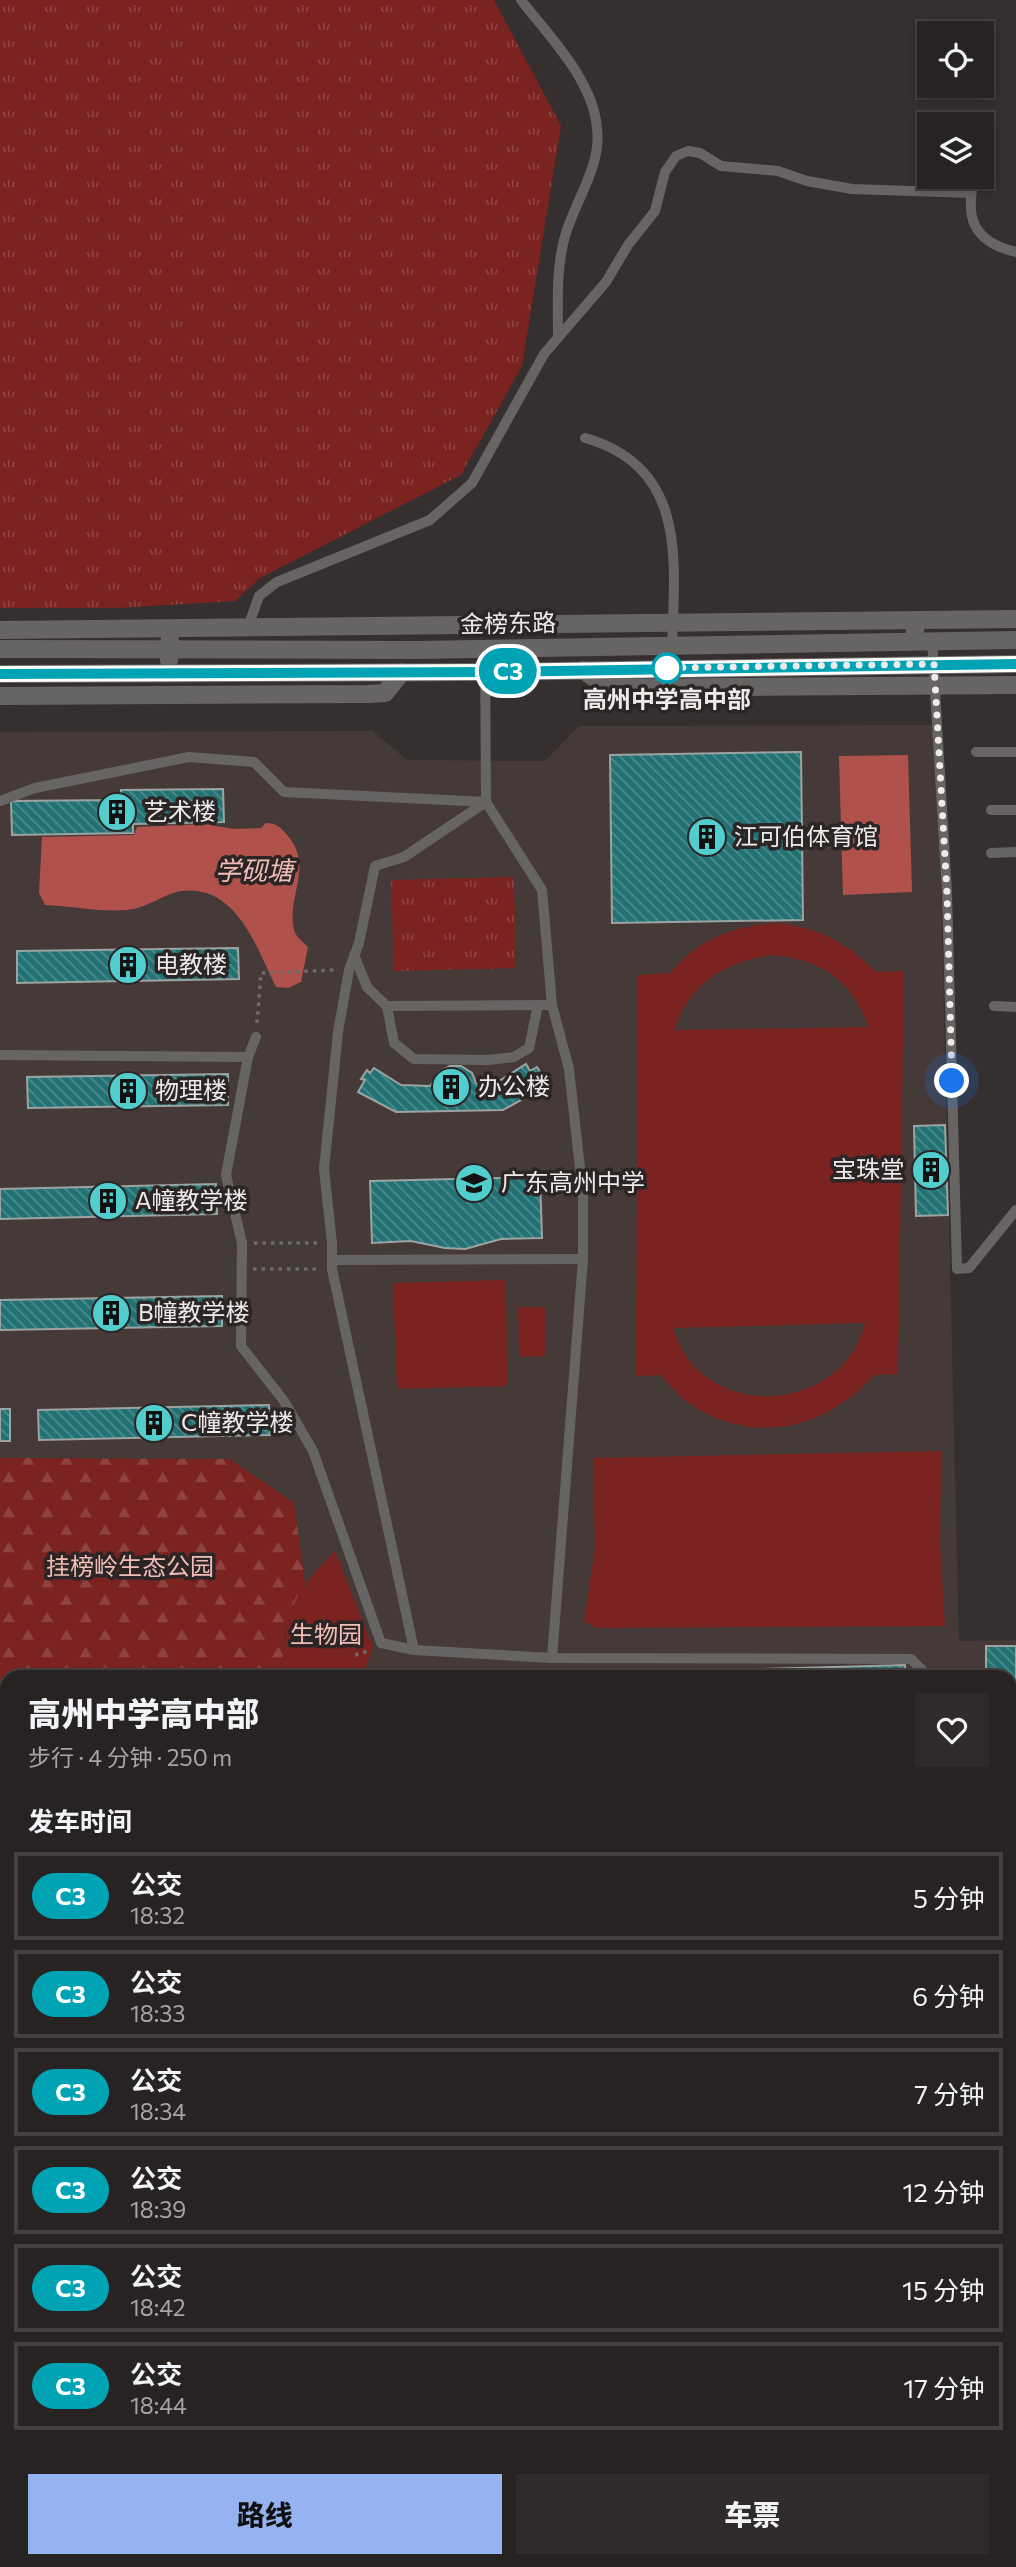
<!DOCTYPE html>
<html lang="zh">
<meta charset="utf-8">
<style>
body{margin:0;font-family:Commissioner,"Noto Sans SC",sans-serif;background:#302b2b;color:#f1f3f6;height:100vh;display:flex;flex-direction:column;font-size:26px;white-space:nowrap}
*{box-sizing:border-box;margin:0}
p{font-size:23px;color:#a5a4a6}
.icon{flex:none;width:38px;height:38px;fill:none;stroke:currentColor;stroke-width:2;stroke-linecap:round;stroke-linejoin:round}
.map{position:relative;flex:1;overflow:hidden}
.details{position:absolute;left:0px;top:1670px;width:1017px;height:898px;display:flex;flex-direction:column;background:#282323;border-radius:21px 21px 0 0;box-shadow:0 4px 10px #0003,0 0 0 2px #444041}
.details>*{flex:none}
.badge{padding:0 14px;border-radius:23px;font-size:24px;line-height:46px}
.buttons{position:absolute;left:917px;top:21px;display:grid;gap:14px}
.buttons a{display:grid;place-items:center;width:77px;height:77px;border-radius:0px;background:#282323;box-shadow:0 4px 10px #0003,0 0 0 2px #444041;font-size:35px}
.you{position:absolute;width:35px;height:35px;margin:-18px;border:5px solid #fff;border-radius:50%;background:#1a73e8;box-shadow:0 0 0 10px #1a73e833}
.map>.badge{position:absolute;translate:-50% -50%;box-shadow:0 0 0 4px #fff}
h2{padding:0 28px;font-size:26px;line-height:63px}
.round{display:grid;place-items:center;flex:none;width:74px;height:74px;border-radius:0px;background:#302b2b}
.headline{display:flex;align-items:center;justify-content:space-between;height:119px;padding:0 28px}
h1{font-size:33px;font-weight:800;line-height:52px}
.button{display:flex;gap:14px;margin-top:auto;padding:14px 28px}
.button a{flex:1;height:80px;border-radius:0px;background:#95b2f1;color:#111;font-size:28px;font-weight:800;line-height:80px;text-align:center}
.button a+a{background:#302b2b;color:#f1f3f6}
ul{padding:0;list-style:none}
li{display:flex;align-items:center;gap:21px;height:88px;margin:0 14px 10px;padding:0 14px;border:4px solid #444041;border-radius:0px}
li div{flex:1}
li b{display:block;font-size:26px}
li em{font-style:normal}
li .badge{min-width:77px;font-weight:700;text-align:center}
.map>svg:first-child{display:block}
</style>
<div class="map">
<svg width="1016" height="2567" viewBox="0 0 1016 2567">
<defs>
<pattern id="grass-tufts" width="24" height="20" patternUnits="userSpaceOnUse" patternTransform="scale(1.75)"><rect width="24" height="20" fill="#7b2320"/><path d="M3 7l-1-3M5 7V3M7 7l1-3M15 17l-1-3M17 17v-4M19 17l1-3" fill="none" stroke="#8e4341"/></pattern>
<pattern id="forest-firs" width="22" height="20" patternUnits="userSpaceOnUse" patternTransform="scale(1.75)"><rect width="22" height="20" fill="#7b2320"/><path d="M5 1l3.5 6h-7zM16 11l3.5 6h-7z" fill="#8e4341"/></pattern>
<pattern id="building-back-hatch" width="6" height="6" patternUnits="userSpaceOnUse" patternTransform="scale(1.75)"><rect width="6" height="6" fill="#227173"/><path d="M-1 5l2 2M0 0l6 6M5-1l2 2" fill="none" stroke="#4d8c8e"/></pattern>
</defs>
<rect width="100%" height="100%" fill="#352f2f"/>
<polygon fill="#463a38" points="937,725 959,1641 1016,1640 1016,1968 1010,1968 1010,1676 282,1676 293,1604 305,1582 294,1503 230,1459 0,1458 0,732 373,731 407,760 545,761 579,726"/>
<g fill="url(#grass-tufts)">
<polygon points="0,0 494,0 561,126 522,366 461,475 260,578 235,601 118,608 0,608"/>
<polygon points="514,877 516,968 394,971 391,880"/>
</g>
<g fill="url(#forest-firs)">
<polygon points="0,1458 230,1459 294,1503 305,1582 285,1632 282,1676 7,1676 7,2516 0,2516"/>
<polygon points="1010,1968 1016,1968 1016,2567 857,2567 858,2560 1010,2560"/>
<polygon points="328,2560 747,2560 744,2567 327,2567"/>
</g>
<g fill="#7b2320" fill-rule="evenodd">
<path d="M775 923C821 928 843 940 876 972L904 971 898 1374 874 1375C825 1431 750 1446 687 1402 678 1395 669 1384 661 1375L636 1376 638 975 671 973C696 940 735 926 775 923ZM772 955C823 960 850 979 869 1027L674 1030C691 981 724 963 772 955ZM865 1323C849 1394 755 1419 701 1373 687 1362 679 1345 673 1328Z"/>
<polygon points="506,1280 507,1386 397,1389 393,1283"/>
<polygon points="518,1307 545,1307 546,1356 519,1357"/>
<polygon points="941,1451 940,1546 945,1626 597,1628 584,1621 595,1548 593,1458"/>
<path d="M335 1551 373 1647 362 1676H282C286 1613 289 1597 335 1551Z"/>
</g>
<g fill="#b0524b">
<polygon points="908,755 912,892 843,895 839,756"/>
<path d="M266 823C277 823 281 828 288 836 314 866 286 898 294 930 296 937 303 942 308 947L301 982 288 988 276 987C256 947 237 884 181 891 163 894 147 909 125 910 99 912 71 906 45 905L39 893 42 837 134 835 137 827 205 824 233 829 261 828Z"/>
</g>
<g fill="url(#building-back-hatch)" stroke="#9ca3a3" stroke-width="2">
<polygon points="801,752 803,920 612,923 610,755"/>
<polygon points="223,789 224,822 133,824 133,833 12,835 11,801 121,800 121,790"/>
<polygon points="238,948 239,979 17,983 17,951"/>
<polygon points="526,1064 530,1071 537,1067 542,1075 535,1079 541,1089 503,1110 396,1112 358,1092 365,1080 361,1079 367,1070 370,1073 374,1068 401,1085 430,1086 439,1072 450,1066 461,1066 472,1073 476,1083 496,1083"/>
<polygon points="228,1074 228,1105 28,1108 27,1077"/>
<polygon points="945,1125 948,1215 916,1216 914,1126"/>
<polygon points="540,1177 542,1238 501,1239 465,1249 445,1248 411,1241 372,1243 370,1181"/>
<polygon points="216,1184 217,1214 0,1219 0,1189"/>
<polygon points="222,1296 222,1326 0,1330 0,1300"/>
<polygon points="269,1405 270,1435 39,1440 38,1410"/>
<rect x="0" y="1409" width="10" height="32"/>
<polygon points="986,1646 1016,1646 1016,1701 1010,1701 1010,1676 986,1676"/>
<polygon points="905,1665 906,1676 697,1676 696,1671"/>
<rect x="1010" y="1735" width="6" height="47"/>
<rect x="1010" y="1833" width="6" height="40"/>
<rect x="1010" y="1911" width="6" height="53"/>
</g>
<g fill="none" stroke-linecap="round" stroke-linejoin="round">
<g stroke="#6f6a6a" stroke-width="3.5" stroke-dasharray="3.5 5" stroke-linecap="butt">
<polyline points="257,1023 261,973 336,970"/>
<polyline points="254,1243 320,1243"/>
<polyline points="253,1269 319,1269"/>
<polyline points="355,1655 371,1650"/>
</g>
<g stroke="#676564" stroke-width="10">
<path d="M521 0C549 36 593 80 597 128 602 168 573 203 564 240 556 271 558 304 558 336"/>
<path d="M975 177C964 217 973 242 1016 252"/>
<path d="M585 438C687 467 675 559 672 645"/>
<polyline points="248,627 259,596 277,582 430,520 472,483 544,354 606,282 628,245 655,211 665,172 676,156 688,151 700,153 721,166 778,171 807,181 852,189 971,193"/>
<polyline points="932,639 947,893 957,1269 969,1268 1016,1210"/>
<polyline points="485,649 486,802 542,890 552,1005 569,1069 583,1195 583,1259 552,1658"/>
<polyline points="976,752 1016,752"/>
<polyline points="0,801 35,788 189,757 254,762 284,792 486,802"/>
<polyline points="991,810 1016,810"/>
<polyline points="991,853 1016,852"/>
<polyline points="354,955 367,987 387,1006 552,1005"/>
<polyline points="387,1006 394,1043 414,1059 488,1060 514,1057 529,1048 538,1005"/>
<polyline points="994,1006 1016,1007"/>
<polyline points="256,1037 248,1057 226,1175 242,1243 241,1346 284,1401 313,1451 381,1643 414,1650 552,1658 911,1659 928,1676"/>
<polyline points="0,1055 248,1057"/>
<polyline points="333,1260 583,1259"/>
<polyline points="414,1650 332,1269 332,1243 324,1169 338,1032 349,970 359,943 375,866 404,857 486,802"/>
<polyline points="1010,1717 1016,1717"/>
<polyline points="1010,1798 1016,1798"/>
<polyline points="1010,1905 1016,1905"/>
</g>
<g stroke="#676564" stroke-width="18">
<polyline points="0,630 1016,619"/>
<polyline points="583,670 609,688 1016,685"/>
<polyline points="0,696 368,694 385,693 402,672"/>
</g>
<g stroke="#676564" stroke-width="18">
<polyline points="915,620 915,640"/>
<polyline points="0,649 415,650 1016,640"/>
<polyline points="169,660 170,629"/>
<polyline points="0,674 486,672 1016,664"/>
</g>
</g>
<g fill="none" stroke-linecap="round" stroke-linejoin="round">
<defs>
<polyline id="line" points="0,674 486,672 1016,664"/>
</defs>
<use href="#line" stroke="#fff" stroke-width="16"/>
<use href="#line" stroke="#00a3b4" stroke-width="10"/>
<polyline stroke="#eeeaea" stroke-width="7" stroke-dasharray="0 12.6" points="667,668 656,668 934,664 947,893 952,1081"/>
</g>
<defs>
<symbol id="building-disc" viewBox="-11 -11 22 22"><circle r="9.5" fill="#52cdce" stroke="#2b2625"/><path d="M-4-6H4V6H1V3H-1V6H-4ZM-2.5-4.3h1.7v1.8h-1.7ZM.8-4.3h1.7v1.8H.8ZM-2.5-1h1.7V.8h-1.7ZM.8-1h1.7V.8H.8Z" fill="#111"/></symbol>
<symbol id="school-disc" viewBox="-11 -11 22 22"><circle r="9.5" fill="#52cdce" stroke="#2b2625"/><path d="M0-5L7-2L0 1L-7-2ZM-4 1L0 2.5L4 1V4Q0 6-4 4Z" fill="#111"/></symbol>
</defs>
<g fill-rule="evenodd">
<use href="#building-disc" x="95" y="790" width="44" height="44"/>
<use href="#building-disc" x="685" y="815" width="44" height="44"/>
<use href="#building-disc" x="106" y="943" width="44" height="44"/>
<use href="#building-disc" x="429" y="1065" width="44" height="44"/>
<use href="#building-disc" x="106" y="1069" width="44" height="44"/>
<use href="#building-disc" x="909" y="1148" width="44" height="44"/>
<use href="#school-disc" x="452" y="1161" width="44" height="44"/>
<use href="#building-disc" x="86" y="1179" width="44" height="44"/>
<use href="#building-disc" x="89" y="1291" width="44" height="44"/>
<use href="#building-disc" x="132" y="1401" width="44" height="44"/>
</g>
<circle fill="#fff" stroke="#00a3b4" stroke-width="3.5" cx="667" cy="668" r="14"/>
<g text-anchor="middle" stroke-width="7" stroke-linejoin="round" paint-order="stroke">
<g font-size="24" fill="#eeeaea" stroke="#2b2625">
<text transform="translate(508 624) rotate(-1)" y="8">金榜东路</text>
</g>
<g font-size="24" font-weight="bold" fill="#eeeaea" stroke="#2b2625">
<text x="667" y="708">高州中学高中部</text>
</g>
<g font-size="24" fill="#eeeaea" stroke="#2b2625" text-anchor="start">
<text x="144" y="820">艺术楼</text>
<text x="734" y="845">江可伯体育馆</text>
<text x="155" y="973">电教楼</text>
<text x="478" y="1095">办公楼</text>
<text x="155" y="1099">物理楼</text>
<text x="904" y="1178" text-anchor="end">宝珠堂</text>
<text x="501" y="1191">广东高州中学</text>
<text x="135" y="1209">A幢教学楼</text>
<text x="138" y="1321">B幢教学楼</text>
<text x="181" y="1431">C幢教学楼</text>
</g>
<g font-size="24" fill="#f1bdb6" stroke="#2b2625">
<text x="130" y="1575">挂榜岭生态公园</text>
<text x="326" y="1643">生物园</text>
</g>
<g font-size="26" font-style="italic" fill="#f2bdb7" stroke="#2b2625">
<text x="254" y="880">学砚塘</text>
</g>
</g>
</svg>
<div class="buttons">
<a><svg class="icon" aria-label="locate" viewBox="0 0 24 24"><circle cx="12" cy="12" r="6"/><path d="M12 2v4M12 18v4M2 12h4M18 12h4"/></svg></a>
<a><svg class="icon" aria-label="layers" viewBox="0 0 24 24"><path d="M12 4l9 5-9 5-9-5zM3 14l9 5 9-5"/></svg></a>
</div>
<div class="you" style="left:952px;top:1081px"></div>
<b class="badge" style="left:508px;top:671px;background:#00a3b4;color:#fff">C3</b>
<section class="details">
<div class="headline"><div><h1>高州中学高中部</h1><p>步行 · 4 分钟 · 250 m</p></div><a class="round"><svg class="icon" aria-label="heart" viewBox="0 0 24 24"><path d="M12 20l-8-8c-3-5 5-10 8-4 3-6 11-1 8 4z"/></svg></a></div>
<h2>发车时间</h2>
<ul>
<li><span class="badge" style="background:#00a3b4;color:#fff">C3</span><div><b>公交</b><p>18:32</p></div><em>5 分钟</em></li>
<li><span class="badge" style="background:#00a3b4;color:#fff">C3</span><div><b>公交</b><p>18:33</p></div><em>6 分钟</em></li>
<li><span class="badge" style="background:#00a3b4;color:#fff">C3</span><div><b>公交</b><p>18:34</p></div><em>7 分钟</em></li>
<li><span class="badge" style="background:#00a3b4;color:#fff">C3</span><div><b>公交</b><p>18:39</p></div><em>12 分钟</em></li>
<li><span class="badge" style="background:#00a3b4;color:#fff">C3</span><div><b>公交</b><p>18:42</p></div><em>15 分钟</em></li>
<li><span class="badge" style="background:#00a3b4;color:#fff">C3</span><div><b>公交</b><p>18:44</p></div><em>17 分钟</em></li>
</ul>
<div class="button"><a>路线</a><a>车票</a></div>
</section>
</div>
